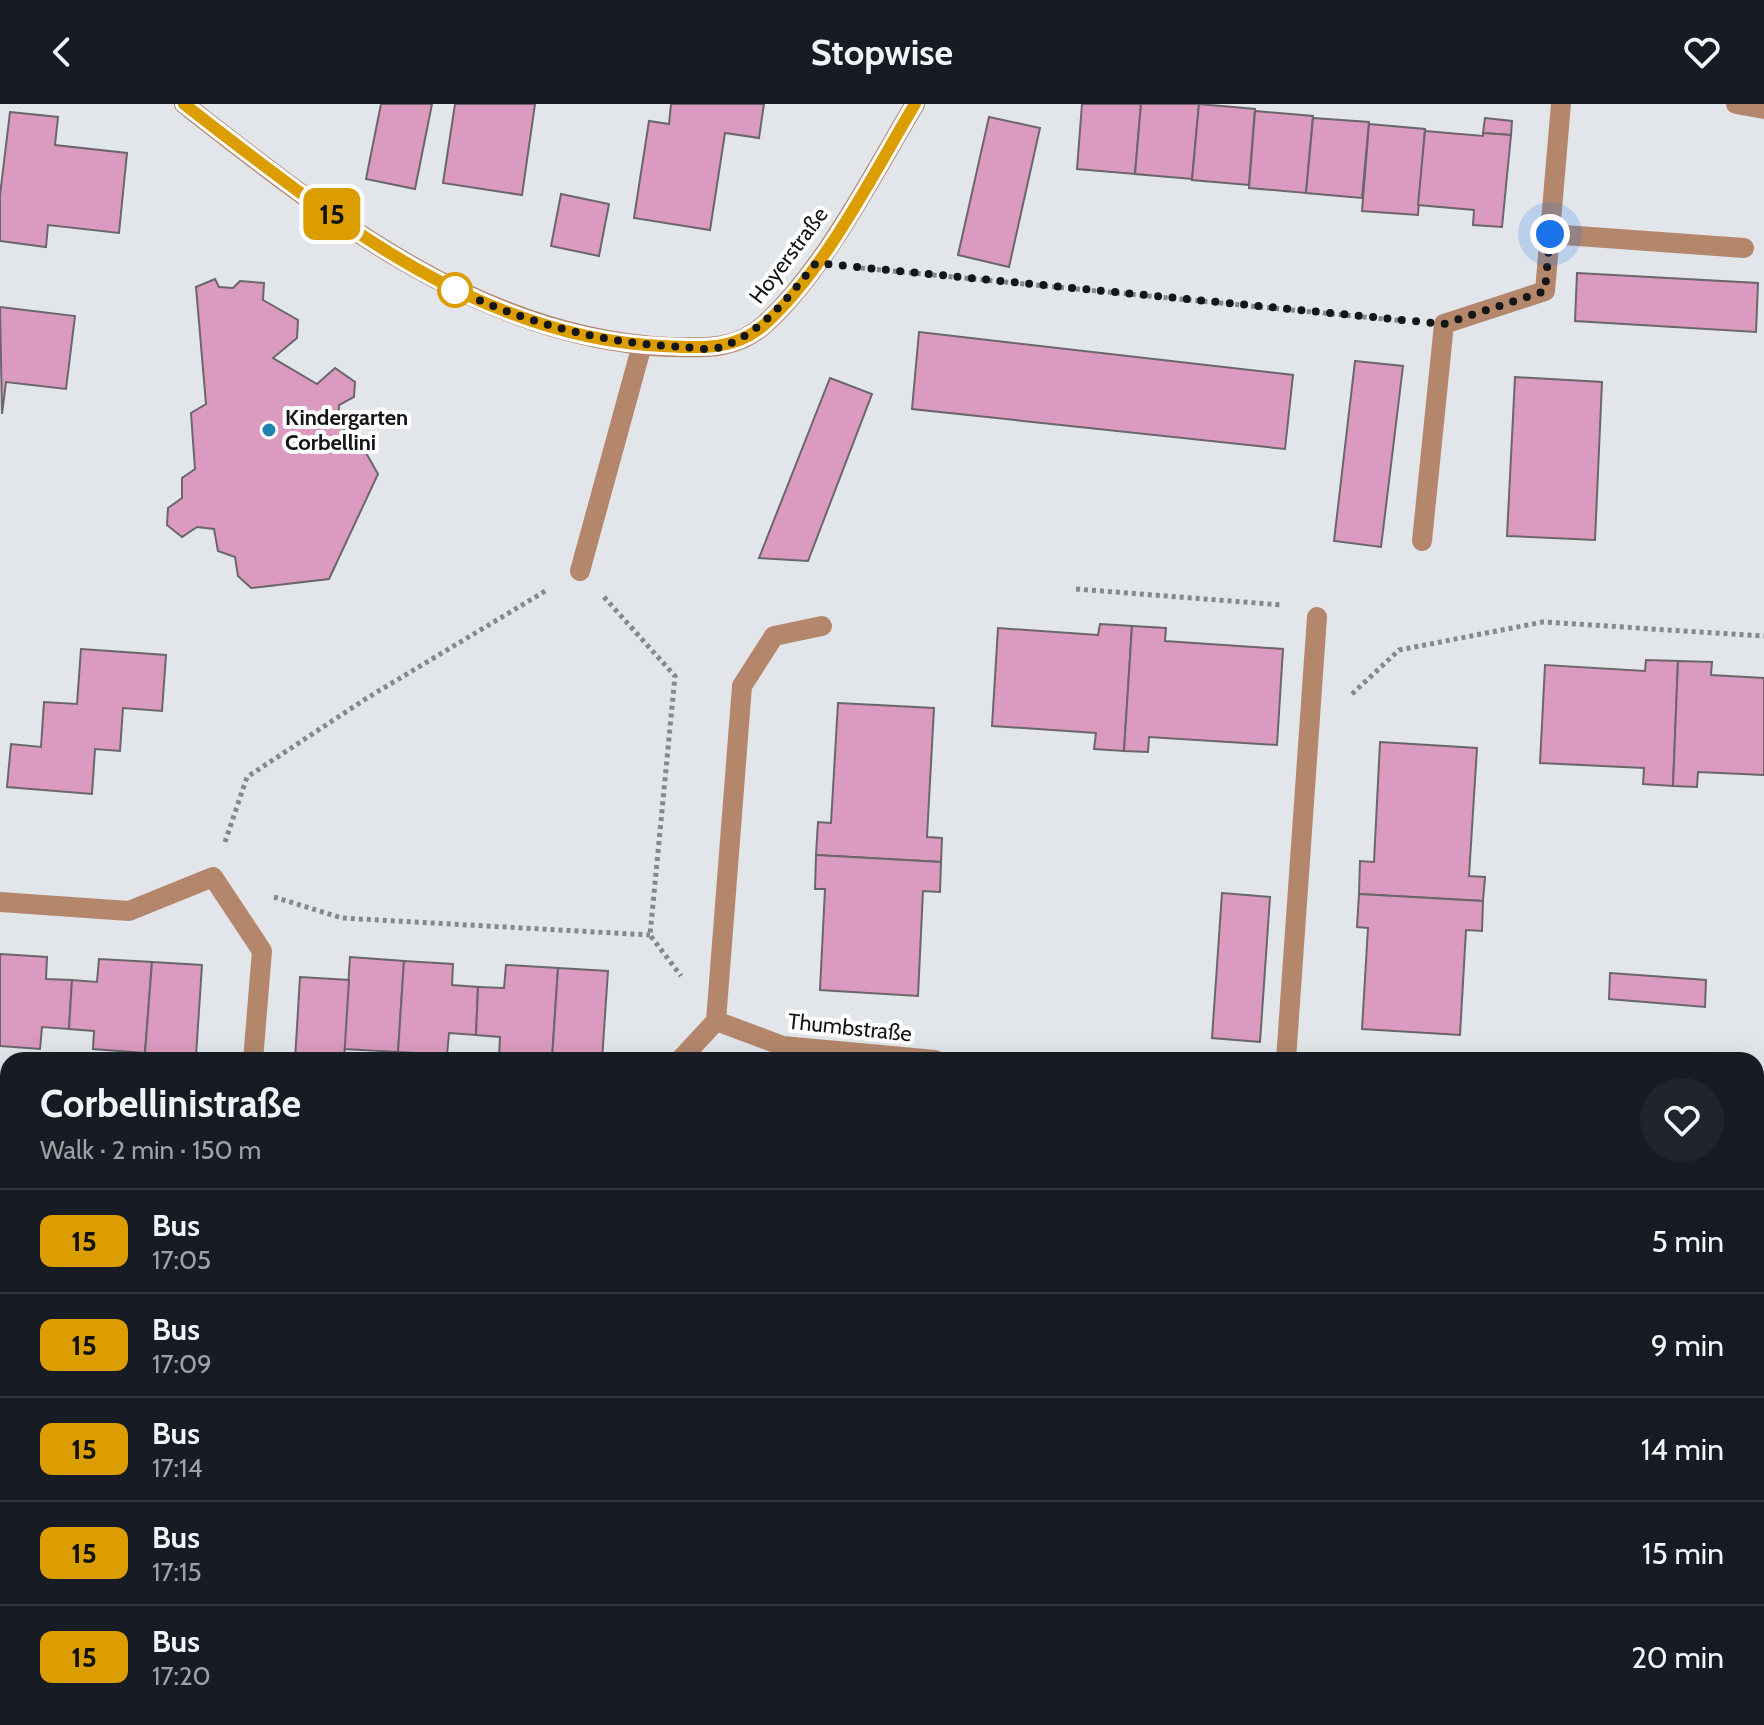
<!DOCTYPE html>
<meta charset="utf-8">
<style>
body{margin:0;font-family:Cabin,sans-serif;background:#20242c;color:#f1f3f6;height:100vh;display:flex;flex-direction:column;font-size:30px;white-space:nowrap}
*{box-sizing:border-box;margin:0}
p{font-size:26px;color:#9ea1a6}
.icon{flex:none;width:44px;height:44px;fill:none;stroke:currentColor;stroke-width:2;stroke-linecap:round;stroke-linejoin:round}
.map{position:relative;flex:1;overflow:hidden}
.sheet{position:absolute;left:0px;top:948px;width:1764px;height:674px;display:flex;flex-direction:column;background:#171b24;border-radius:24px 24px 0 0;box-shadow:0 8px 32px #0002}
.sheet>*{flex:none}
.badge{padding:0 16px;border-radius:12px;font-size:28px;line-height:52px}
.you{position:absolute;width:40px;height:40px;margin:-20px;border:6px solid #fff;border-radius:50%;background:#1a73e8;box-shadow:0 0 0 12px #1a73e833}
.map>.badge{position:absolute;translate:-50% -50%;box-shadow:0 0 0 4px #fff}
.round{display:grid;place-items:center;flex:none;width:84px;height:84px;border-radius:42px;background:#20242c}
.head{display:flex;align-items:center;justify-content:space-between;height:136px;padding:0 40px}
h1{font-size:38px;font-weight:800;line-height:60px}
ul{padding:0;list-style:none}
li{display:flex;align-items:center;gap:24px;height:104px;padding:0 40px;border-top:2px solid #363941}
li div{flex:1}
li b{display:block;font-size:30px}
li em{font-style:normal}
li .badge{min-width:88px;font-weight:700;text-align:center}
header{display:flex;justify-content:space-between;align-items:center;height:104px;padding:0 40px;background:#171b24;font-size:36px;font-weight:800}
.map>svg:first-child{display:block}
</style>
<header><svg class="icon" aria-label="back" viewBox="0 0 24 24"><path d="M15 5l-7 7 7 7"/></svg>Stopwise<svg class="icon" aria-label="heart" viewBox="0 0 24 24"><path d="M12 20l-8-8c-3-5 5-10 8-4 3-6 11-1 8 4z"/></svg></header>
<div class="map">
<svg width="1764" height="1621" viewBox="0 0 1764 1621">
<rect width="100%" height="100%" fill="#e2e6eb"/>
<g fill="#db9bc0" stroke="#6b6669" stroke-width="2">
<polygon points="381,0 432,0 415,85 366,75"/>
<polygon points="455,0 535,0 522,91 443,79"/>
<polygon points="671,0 764,0 759,34 725,29 710,126 634,114 649,17 669,20"/>
<polygon points="1082,0 1141,0 1135,70 1077,65"/>
<polygon points="1141,0 1199,0 1192,75 1135,70"/>
<polygon points="1199,0 1255,5 1249,81 1192,76"/>
<polygon points="1255,7 1313,12 1306,89 1249,84"/>
<polygon points="10,8 58,13 55,41 127,49 119,129 48,121 46,143 0,137 0,91"/>
<polygon points="989,13 1040,24 1009,163 958,151"/>
<polygon points="1313,14 1369,18 1362,94 1306,89"/>
<polygon points="1485,14 1512,17 1511,31 1483,29"/>
<polygon points="1369,20 1425,25 1418,111 1362,107"/>
<polygon points="1425,27 1483,32 1483,29 1511,31 1502,123 1473,121 1474,106 1418,101"/>
<polygon points="561,90 609,100 599,152 551,142"/>
<polygon points="1577,169 1758,179 1756,228 1575,217"/>
<polygon points="215,175 219,183 233,184 240,177 264,179 263,196 298,216 297,234 273,254 317,280 335,264 355,278 354,293 339,301 338,322 356,331 378,370 329,475 251,484 238,472 235,453 218,447 214,425 197,423 182,433 167,421 168,404 182,394 182,374 195,365 191,309 206,300 196,183"/>
<polygon points="0,203 75,212 66,285 6,278 2,310"/>
<polygon points="919,228 1293,271 1285,345 912,305"/>
<polygon points="1355,257 1403,262 1381,443 1334,437"/>
<polygon points="1515,273 1602,278 1595,436 1507,432"/>
<polygon points="830,274 872,290 808,457 759,454"/>
<polygon points="1100,520 1132,522 1124,647 1094,645 1096,629 992,622 998,524 1098,531"/>
<polygon points="1132,522 1166,524 1165,537 1283,545 1277,641 1149,633 1148,648 1124,647"/>
<polygon points="81,545 166,551 162,607 123,604 120,647 95,645 92,690 7,683 11,640 41,643 44,598 77,600"/>
<polygon points="1646,556 1678,557 1673,682 1643,680 1644,664 1540,659 1545,561 1645,567"/>
<polygon points="1678,557 1712,558 1711,571 1764,574 1764,671 1698,668 1697,683 1673,682"/>
<polygon points="838,599 934,604 927,733 942,734 941,758 816,751 818,718 831,719"/>
<polygon points="1380,638 1477,644 1469,772 1485,773 1483,797 1359,790 1360,757 1374,758"/>
<polygon points="816,751 941,758 940,788 923,787 918,892 820,886 825,785 815,785"/>
<polygon points="1222,789 1270,793 1260,938 1212,934"/>
<polygon points="1359,790 1483,797 1482,827 1466,826 1460,931 1362,925 1368,824 1357,823"/>
<polygon points="0,850 47,853 46,875 72,876 69,925 42,923 40,945 0,942"/>
<polygon points="350,853 404,857 398,948 344,945"/>
<polygon points="99,855 152,858 145,949 93,945 94,927 69,925 72,876 97,878"/>
<polygon points="404,857 453,860 452,881 478,883 476,931 449,929 447,951 398,948"/>
<polygon points="152,858 202,861 196,952 145,949"/>
<polygon points="506,861 558,864 552,955 499,952 500,933 476,931 478,883 504,884"/>
<polygon points="558,864 608,867 602,956 552,955"/>
<polygon points="1610,869 1706,876 1705,903 1609,895"/>
<polygon points="300,873 349,876 344,956 295,956"/>
<polygon points="463,1614 810,1614 810,1621 462,1621"/>
<polygon points="863,1614 966,1614 966,1621 862,1621"/>
<rect x="1021" y="1614" width="176" height="7"/>
<polygon points="1215,1614 1391,1614 1390,1621 1214,1621"/>
</g>
<g fill="none" stroke-linecap="round" stroke-linejoin="round">
<g stroke="#86898c" stroke-width="5" stroke-dasharray="4 4" stroke-linecap="butt">
<polyline points="861,164 1405,217"/>
<polyline points="1076,485 1282,501"/>
<polyline points="604,493 675,572 650,831 681,872"/>
<polyline points="1352,590 1399,546 1543,518 1764,532"/>
<polyline points="225,738 247,673 367,594 547,486"/>
<polyline points="274,793 342,814 650,831"/>
</g>
<g stroke="#b4876c" stroke-width="20">
<path d="M184 0C327 112 479 234 669 243 704 244 737 246 765 220 824 167 874 68 915 0"/>
<polyline points="1736,0 1764,5"/>
<polyline points="1550,130 1744,144"/>
<polyline points="1422,437 1444,220 1545,187 1561,0"/>
<polyline points="580,467 642,241"/>
<polyline points="0,798 129,807 213,773 262,847 253,956"/>
<polyline points="716,917 783,942 935,956"/>
<polyline points="680,956 716,917 742,582 774,532 822,522"/>
<polyline points="1286,956 1317,513"/>
<polyline points="1756,1012 1764,1012"/>
<polyline points="0,1324 8,1325"/>
<polyline points="1756,1578 1764,1580"/>
<polyline points="1501,1614 1513,1618"/>
<polyline points="9,1621 11,1614"/>
</g>
</g>
<g fill="none" stroke-linecap="round" stroke-linejoin="round">
<defs>
<path id="line" d="M184 0C325 109 476 234 663 242 700 244 735 247 765 220 826 165 873 70 915 0"/>
</defs>
<use href="#line" stroke="#fff" stroke-width="18"/>
<use href="#line" stroke="#db9d00" stroke-width="12"/>
<path stroke="#141617" stroke-width="8" stroke-dasharray="0 14.4" d="M455 186 448 182C521 218 603 240 685 243 696 244 711 247 721 243 764 228 788 193 816 159L1444 220 1545 187 1550 130"/>
</g>
<circle fill="#fff" stroke="#db9d00" stroke-width="4" cx="455" cy="186" r="16"/>
<circle fill="#1f83ae" stroke="#fff" stroke-width="3" cx="269" cy="326" r="8"/>
<g text-anchor="middle" stroke-width="8" stroke-linejoin="round" paint-order="stroke">
<g font-size="22" fill="#141617" stroke="#fff">
<text transform="translate(788 151) rotate(-53)" y="8">Hoyerstraße</text>
<text transform="translate(850 923) rotate(6)" y="8">Thumbstraße</text>
</g>
<g font-size="22" font-weight="bold" fill="#141617" stroke="#fff" text-anchor="start">
<text x="285" y="321">Kindergarten<tspan x="285" dy="25">Corbellini</tspan></text>
</g>
</g>
</svg>
<div class="you" style="left:1550px;top:130px"></div>
<b class="badge" style="left:332px;top:110px;background:#db9d00;color:#111">15</b>
<section class="sheet">
<div class="head"><div><h1>Corbellinistraße</h1><p>Walk · 2 min · 150 m</p></div><a class="round"><svg class="icon" aria-label="heart" viewBox="0 0 24 24"><path d="M12 20l-8-8c-3-5 5-10 8-4 3-6 11-1 8 4z"/></svg></a></div>
<ul>
<li><span class="badge" style="background:#db9d00;color:#111">15</span><div><b>Bus</b><p>17:05</p></div><em>5 min</em></li>
<li><span class="badge" style="background:#db9d00;color:#111">15</span><div><b>Bus</b><p>17:09</p></div><em>9 min</em></li>
<li><span class="badge" style="background:#db9d00;color:#111">15</span><div><b>Bus</b><p>17:14</p></div><em>14 min</em></li>
<li><span class="badge" style="background:#db9d00;color:#111">15</span><div><b>Bus</b><p>17:15</p></div><em>15 min</em></li>
<li><span class="badge" style="background:#db9d00;color:#111">15</span><div><b>Bus</b><p>17:20</p></div><em>20 min</em></li>
</ul>
</section>
</div>
